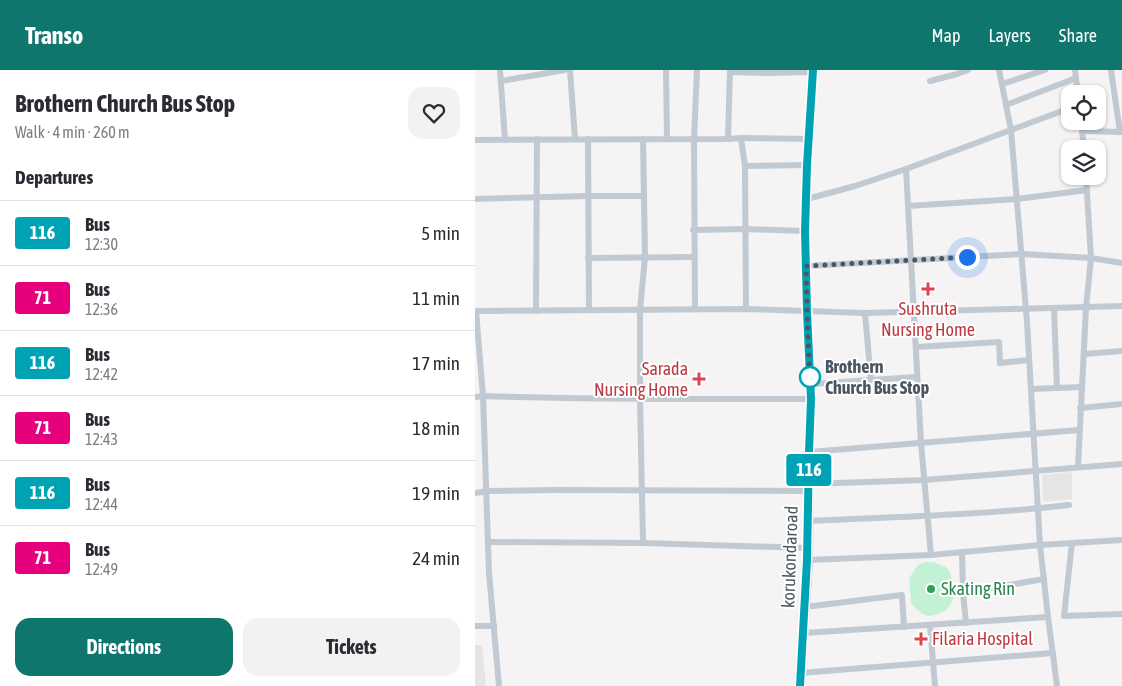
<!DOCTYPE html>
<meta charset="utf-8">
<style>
body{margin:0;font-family:"Asap Condensed",sans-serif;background:#f2f2f3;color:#2b2b33;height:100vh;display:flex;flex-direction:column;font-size:19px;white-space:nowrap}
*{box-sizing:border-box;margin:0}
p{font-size:16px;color:#7c7c81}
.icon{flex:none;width:28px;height:28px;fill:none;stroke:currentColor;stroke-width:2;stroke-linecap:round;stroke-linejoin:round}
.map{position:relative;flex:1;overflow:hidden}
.details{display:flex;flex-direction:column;background:#fff;width:475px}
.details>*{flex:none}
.badge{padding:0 10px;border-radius:4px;font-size:18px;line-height:32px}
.buttons{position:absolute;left:586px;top:15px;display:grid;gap:10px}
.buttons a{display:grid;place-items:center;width:45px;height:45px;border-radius:10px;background:#fff;box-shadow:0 1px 4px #0004;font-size:25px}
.you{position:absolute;width:25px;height:25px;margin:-12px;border:4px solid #fff;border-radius:50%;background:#1a73e8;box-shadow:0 0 0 8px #1a73e833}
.map>.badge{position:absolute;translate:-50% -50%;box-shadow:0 0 0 2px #fff}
h2{padding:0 15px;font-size:19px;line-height:45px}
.round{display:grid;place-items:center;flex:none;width:52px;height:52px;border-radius:15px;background:#f2f2f3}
.overview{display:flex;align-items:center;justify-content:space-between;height:85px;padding:0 15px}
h1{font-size:24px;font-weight:700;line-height:38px}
.button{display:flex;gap:10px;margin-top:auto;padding:10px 15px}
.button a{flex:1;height:58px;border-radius:15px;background:#0f766e;color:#fff;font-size:20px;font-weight:700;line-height:58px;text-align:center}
.button a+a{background:#f2f2f3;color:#2b2b33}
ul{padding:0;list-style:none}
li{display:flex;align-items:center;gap:15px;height:65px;padding:0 15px;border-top:1px solid #e1e1e2}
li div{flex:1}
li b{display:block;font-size:19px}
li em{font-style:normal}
li .badge{min-width:55px;font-weight:700;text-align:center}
header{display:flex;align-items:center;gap:30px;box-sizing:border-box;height:70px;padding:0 25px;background:#0f766e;color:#fff}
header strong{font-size:24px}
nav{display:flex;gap:28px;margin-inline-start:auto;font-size:18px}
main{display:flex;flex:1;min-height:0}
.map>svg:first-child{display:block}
</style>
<header>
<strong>Transo</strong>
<nav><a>Map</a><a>Layers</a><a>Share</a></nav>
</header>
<main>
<section class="details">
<div class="overview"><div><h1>Brothern Church Bus Stop</h1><p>Walk · 4 min · 260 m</p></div><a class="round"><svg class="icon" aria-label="heart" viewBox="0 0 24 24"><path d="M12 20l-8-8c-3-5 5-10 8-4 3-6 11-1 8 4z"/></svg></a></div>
<h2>Departures</h2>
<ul>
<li><span class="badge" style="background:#00a3b4;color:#fff">116</span><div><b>Bus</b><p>12:30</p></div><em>5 min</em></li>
<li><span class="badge" style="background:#e6007e;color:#fff">71</span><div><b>Bus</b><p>12:36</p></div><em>11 min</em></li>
<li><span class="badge" style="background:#00a3b4;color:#fff">116</span><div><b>Bus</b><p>12:42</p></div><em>17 min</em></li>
<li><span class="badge" style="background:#e6007e;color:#fff">71</span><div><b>Bus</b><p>12:43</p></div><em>18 min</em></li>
<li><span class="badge" style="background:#00a3b4;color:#fff">116</span><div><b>Bus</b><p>12:44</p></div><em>19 min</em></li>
<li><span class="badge" style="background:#e6007e;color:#fff">71</span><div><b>Bus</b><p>12:49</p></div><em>24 min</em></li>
</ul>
<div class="button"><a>Directions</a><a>Tickets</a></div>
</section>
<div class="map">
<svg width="647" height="616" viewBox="0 0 647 616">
<rect width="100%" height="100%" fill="#f5f3f3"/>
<g fill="#e6e4e5">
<polygon points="597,402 597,429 568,432 567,405"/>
<polygon points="0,575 7,575 11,616 0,616"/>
</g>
<polygon fill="#c3f1d5" points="450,492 458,492 471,497 476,504 478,530 473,538 468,542 460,545 453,546 446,543 440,538 436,532 434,509 438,502 443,495"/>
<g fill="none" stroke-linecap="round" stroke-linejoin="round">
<g stroke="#c1cad2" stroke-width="6">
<polyline points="25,0 30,70"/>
<polyline points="95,0 100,69"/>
<polyline points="191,0 192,69"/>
<polyline points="524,0 536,60 552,252 565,475 573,547 582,616"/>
<polyline points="600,0 603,24"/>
<polyline points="636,0 645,62"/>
<polyline points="255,2 292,3 338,2"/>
<polyline points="26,11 90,0"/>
<polyline points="455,11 482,4 493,0"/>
<polyline points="527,14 570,0"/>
<polyline points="531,35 601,8"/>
<polyline points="606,51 609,79"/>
<polyline points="607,61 647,62"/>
<polyline points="266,68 270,96 271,239"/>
<polyline points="113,69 114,240"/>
<polyline points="253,69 255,0"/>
<polyline points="0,70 253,69 266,68 334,69"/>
<polyline points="270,96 332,95"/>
<polyline points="431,99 446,373 456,485"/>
<polyline points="0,129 113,126 169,126"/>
<polyline points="332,129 380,116 431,99 595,38"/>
<polyline points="433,136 542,129 612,120"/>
<polyline points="218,160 270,159 330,161"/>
<polyline points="113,188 219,187"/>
<polyline points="331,196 547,184 616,188 647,193"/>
<polyline points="579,238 582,318"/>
<polyline points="220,239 219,69 222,0"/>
<polyline points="0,241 271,239 390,243 647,236"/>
<polyline points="1,241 8,326 14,503 24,616"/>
<polyline points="61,241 62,69"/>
<polyline points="390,243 396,310"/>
<polyline points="442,277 524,272 525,293 554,290"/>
<polyline points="609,284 647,281"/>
<polyline points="335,314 442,307"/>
<polyline points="556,319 607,317"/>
<path d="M0 327 8 326C118 330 227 329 336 329"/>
<polyline points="605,338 647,334"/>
<polyline points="334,382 604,360"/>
<polyline points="603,397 611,238 616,188 611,106"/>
<polyline points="334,414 449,410 647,394"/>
<polyline points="0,423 12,421 79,420 334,421"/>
<path d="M333 451C420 447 507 445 594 435"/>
<polyline points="14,472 168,473 333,478"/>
<polyline points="168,473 165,330 165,240 170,187 168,69"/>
<polyline points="597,473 589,546 647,544"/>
<polyline points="487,482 488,523 491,553"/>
<polyline points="333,490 456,485 565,475 647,470"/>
<polyline points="488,523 569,509"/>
<polyline points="330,537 427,525 429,557"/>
<polyline points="455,555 460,616"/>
<polyline points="0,556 19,556"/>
<polyline points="329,563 573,547"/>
<polyline points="325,603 578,583"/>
</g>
<polyline stroke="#b3c2d1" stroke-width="10" points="325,616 333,490 334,382 336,329 332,241 330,161 332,95 338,0"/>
</g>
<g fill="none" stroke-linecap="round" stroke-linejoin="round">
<defs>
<polyline id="line" points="325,616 332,490 334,382 336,329 332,241 330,161 332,95 338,0"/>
</defs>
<use href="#line" stroke="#fff" stroke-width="11"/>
<use href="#line" stroke="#00a3b4" stroke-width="8"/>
<polyline stroke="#4a5661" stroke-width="5" stroke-dasharray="0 9" points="335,307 335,314 332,241 331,196 492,187"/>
</g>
<g fill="#e0444e" stroke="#fff" stroke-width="2">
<path d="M450.5 211.5h5v5h5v5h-5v5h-5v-5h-5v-5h5z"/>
<path d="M221.5 301.5h5v5h5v5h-5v5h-5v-5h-5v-5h5z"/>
<path d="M443.5 561.5h5v5h5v5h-5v5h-5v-5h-5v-5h5z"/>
</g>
<circle fill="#fff" stroke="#00a3b4" stroke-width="2.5" cx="335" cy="307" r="10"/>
<circle fill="#2e9e5b" stroke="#fff" stroke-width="2" cx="456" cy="519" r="5"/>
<g text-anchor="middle" stroke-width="4" stroke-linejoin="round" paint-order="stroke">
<g font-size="18" fill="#be3a42" stroke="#fff">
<text x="453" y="245">Sushruta<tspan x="453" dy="21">Nursing Home</tspan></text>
<text x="213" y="305" text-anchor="end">Sarada<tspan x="213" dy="21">Nursing Home</tspan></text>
<text x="457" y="575" text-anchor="start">Filaria Hospital</text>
</g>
<g font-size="18" font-weight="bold" fill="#4a5661" stroke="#fff" text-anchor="start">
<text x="350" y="303">Brothern<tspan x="350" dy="21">Church Bus Stop</tspan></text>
</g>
<g font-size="18" fill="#4a5661" stroke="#fff">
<text transform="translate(315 487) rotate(-88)" y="6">korukondaroad</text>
</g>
<g font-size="18" fill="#27864d" stroke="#fff" text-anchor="start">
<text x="466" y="525">Skating Rin</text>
</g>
</g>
</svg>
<div class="buttons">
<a><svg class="icon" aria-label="locate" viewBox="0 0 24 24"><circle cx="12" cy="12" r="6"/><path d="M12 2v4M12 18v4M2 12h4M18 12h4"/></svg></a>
<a><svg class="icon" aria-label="layers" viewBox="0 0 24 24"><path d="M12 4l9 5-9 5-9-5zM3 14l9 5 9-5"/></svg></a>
</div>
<div class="you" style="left:492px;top:187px"></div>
<b class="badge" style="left:334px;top:400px;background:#00a3b4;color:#fff">116</b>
</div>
</main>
